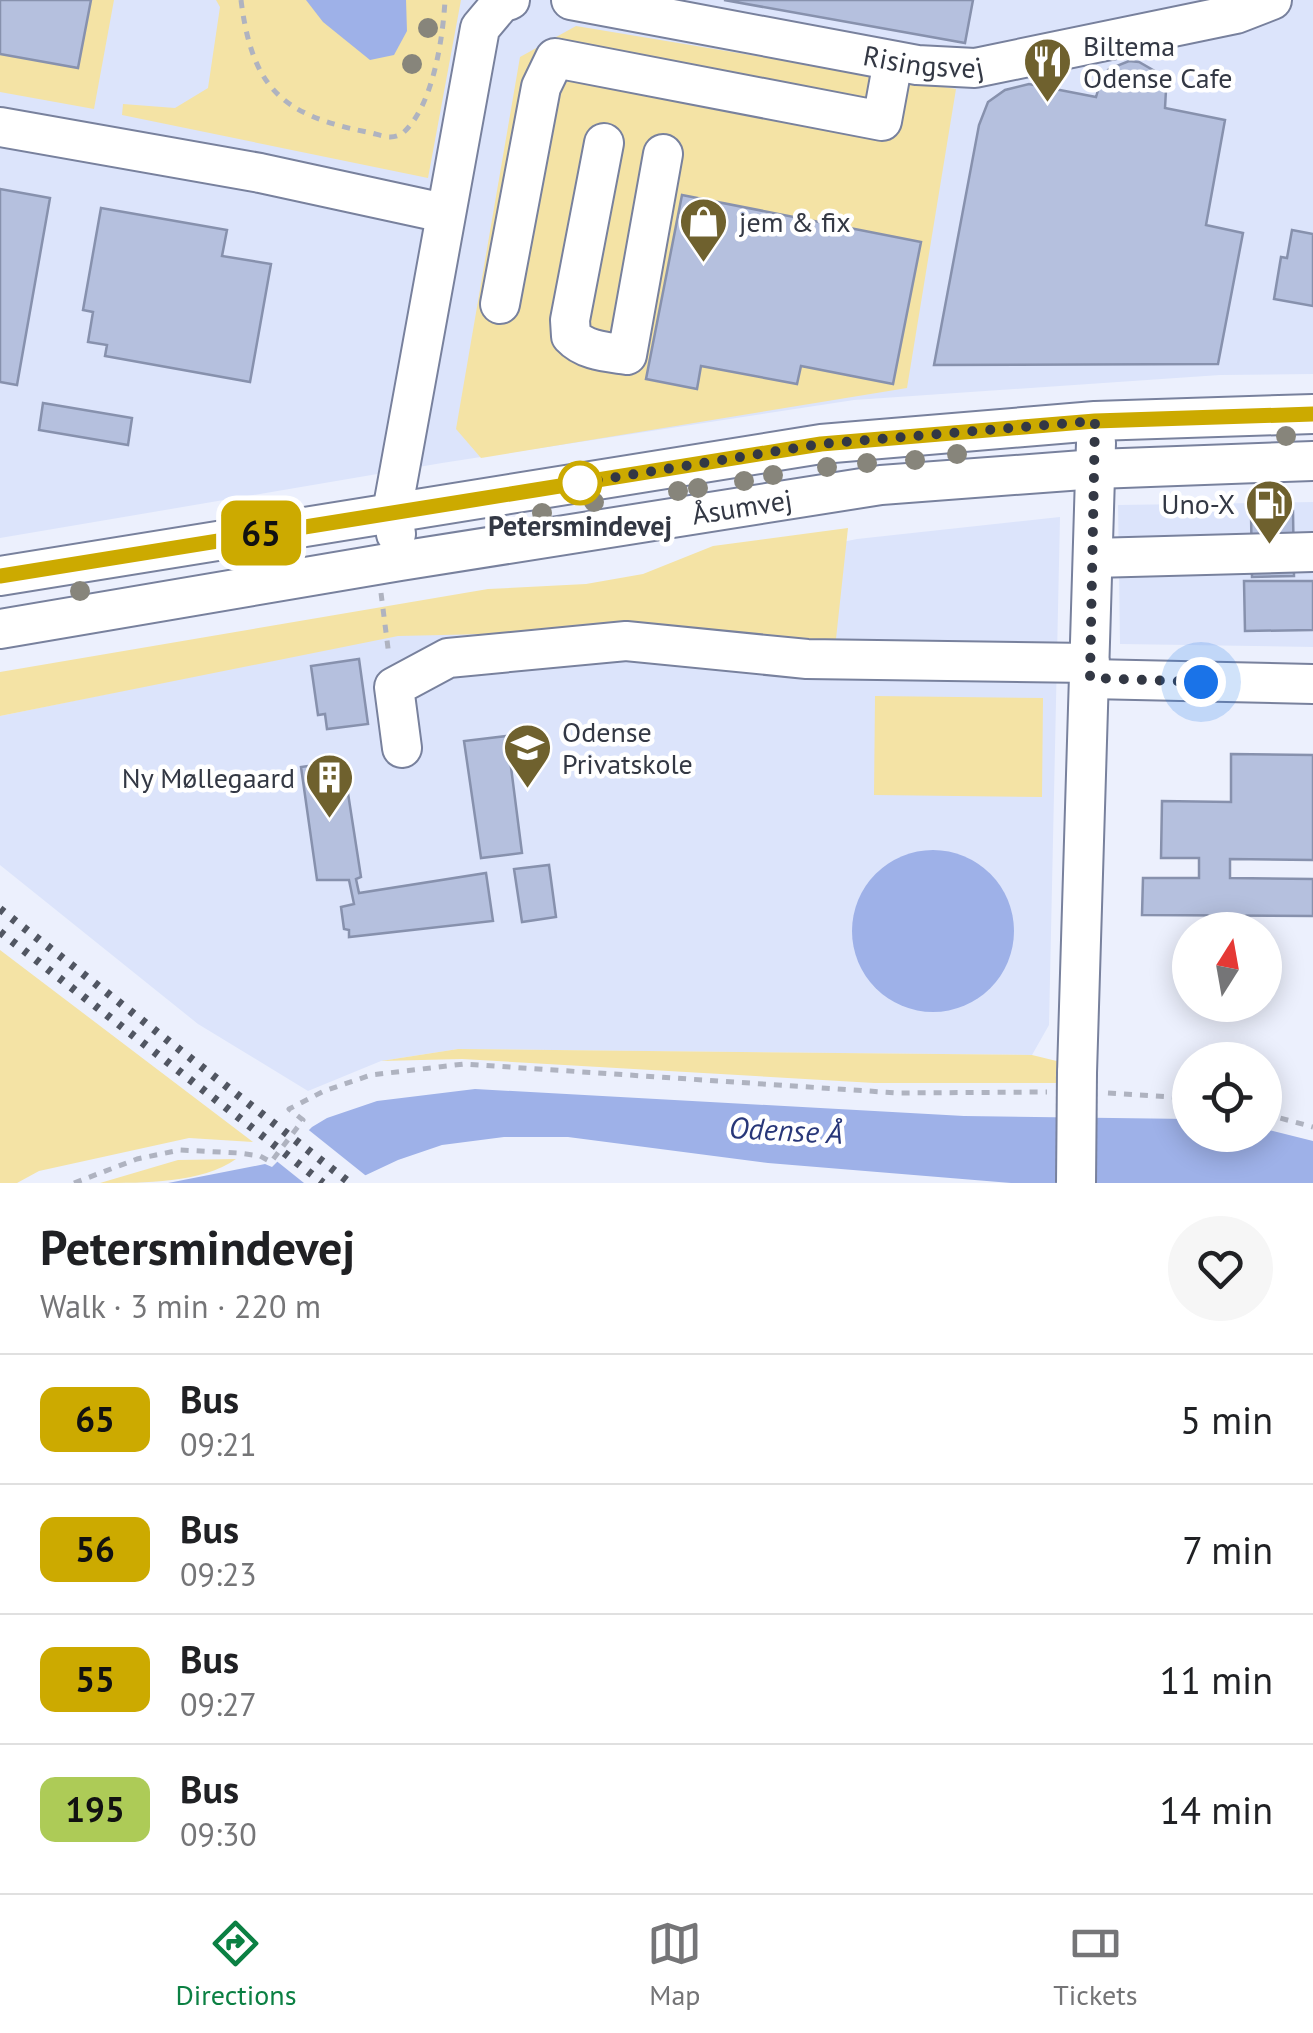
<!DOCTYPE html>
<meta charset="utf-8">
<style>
body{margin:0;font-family:"PT Sans",sans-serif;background:#f6f6f6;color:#202124;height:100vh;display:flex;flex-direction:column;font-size:38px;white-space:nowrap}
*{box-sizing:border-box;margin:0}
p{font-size:32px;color:#757577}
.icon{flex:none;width:55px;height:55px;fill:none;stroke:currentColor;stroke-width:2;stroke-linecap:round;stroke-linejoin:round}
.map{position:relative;height:1183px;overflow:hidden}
.details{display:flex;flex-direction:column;background:#fff;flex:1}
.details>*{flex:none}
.badge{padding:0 20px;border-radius:15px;font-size:35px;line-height:65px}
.needle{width:65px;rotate:11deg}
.tools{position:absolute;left:1172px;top:912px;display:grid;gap:20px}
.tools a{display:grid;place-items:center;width:110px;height:110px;border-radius:50%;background:#fff;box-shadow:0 5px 25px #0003;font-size:50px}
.you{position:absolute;width:50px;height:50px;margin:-25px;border:8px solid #fff;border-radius:50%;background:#1a73e8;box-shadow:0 0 0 15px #1a73e833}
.map>.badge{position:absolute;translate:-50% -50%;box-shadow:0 0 0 5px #fff}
.round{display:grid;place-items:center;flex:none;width:105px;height:105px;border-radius:52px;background:#f6f6f6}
.head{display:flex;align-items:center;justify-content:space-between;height:170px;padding:0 40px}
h1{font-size:48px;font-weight:800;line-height:75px}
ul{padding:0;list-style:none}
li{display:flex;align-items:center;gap:30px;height:130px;padding:0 40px;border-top:2px solid #e0e0e0}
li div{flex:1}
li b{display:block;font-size:38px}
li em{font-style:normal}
li .badge{min-width:110px;font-weight:700;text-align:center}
.tabs{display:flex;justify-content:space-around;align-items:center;height:140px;border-top:2px solid #e0e0e0;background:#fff;font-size:28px;color:#757577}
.tabs a{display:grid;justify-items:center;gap:5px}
.tabs .on{color:#0b8043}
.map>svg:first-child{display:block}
</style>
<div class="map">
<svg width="1313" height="1183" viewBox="0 0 1313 1183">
<rect width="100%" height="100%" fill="#ecf0fd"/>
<g fill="#dce4fb">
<polygon points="0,0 1313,0 1313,374 1220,375 854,400 442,463 0,538"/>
<polygon points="1313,502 1313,647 1120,644 1118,505"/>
<polygon points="1060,517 1049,1025 1032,1055 458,1049 381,1061 308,1091 198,1024 0,865 0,716 857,539"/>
</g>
<g fill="#f4e3a5">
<polygon points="91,0 114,0 94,109 0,92 0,54 78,68"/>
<polygon points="216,0 461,0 428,178 122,115 123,104 175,108 208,88 220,7"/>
<polygon points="576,26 956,89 907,388 481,458 456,429 520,57"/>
<polygon points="848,528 835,648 633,631 398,636 0,716 0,672 488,589 586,584 643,574 713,546"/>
<polygon points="875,696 1043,698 1042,797 874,795"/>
<polygon points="0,950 253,1142 189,1138 39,1171 17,1183 0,1183"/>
<polygon points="458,1049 1032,1055 1069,1064 1068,1083 874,1083 462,1059 381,1061"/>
<path d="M236 1159C202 1183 144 1183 100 1183L178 1160Z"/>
</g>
<g fill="#9eb1e8">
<polygon points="306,0 406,0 407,31 394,55 370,60 323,22"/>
<circle cx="933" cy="931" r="81"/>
<polygon points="475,1089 964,1116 1190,1119 1190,1135 1265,1135 1265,1129 1313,1141 1313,1183 1011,1183 768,1163 568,1137 504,1137 442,1145 398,1160 349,1183 168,1183 265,1164 272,1167 312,1127 327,1118 377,1101"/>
</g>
<polygon fill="#ecf0fd" points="305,1127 370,1179 361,1183 304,1183 274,1159"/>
<g fill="#b5c0de" stroke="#8791ad" stroke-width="2.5">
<polygon points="0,0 91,0 78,68 0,54"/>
<polygon points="724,0 973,0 965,43"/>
<polygon points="1129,61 1139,62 1158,73 1166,90 1165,108 1225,120 1206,225 1243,233 1218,364 934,365 979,125 988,102 1005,90 1029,84 1096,97 1102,77 1109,69"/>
<polygon points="0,189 50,198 17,385 0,382"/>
<polygon points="682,195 921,242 893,384 801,366 797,384 701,366 697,389 646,379"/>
<polygon points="101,208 227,230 222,256 271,264 250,382 105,356 107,345 88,342 93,312 83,310"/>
<polygon points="1292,230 1313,234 1313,306 1274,299 1281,257 1287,258"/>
<polygon points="43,403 132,418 128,445 39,430"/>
<polygon points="1293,511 1294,576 1252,577 1251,512"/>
<polygon points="1244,581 1313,581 1313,630 1245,631"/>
<polygon points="359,659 368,724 327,729 325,714 318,715 311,666"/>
<polygon points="507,736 522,853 481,858 464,741"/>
<polygon points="1231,754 1313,755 1313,860 1230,859 1230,878 1313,879 1313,916 1142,915 1143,878 1199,878 1199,858 1161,858 1162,801 1231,802"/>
<polygon points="343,761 361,877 356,879 359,893 486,873 493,921 349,937 349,930 344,929 341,907 354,904 349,880 317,880 301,767"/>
<polygon points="549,865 556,917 522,922 514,869"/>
</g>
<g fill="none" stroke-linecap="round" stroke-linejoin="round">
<defs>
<g id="minor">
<path id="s1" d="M571 0 917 65 975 68 1236 14 1272 0"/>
<polyline points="0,127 260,173 444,213"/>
<path d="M604 143 570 320 571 336C585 351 607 352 627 355L663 154"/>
<polyline points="500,304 541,87 555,58 882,121 893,61"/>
<polyline points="396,534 392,512 480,28 501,3 510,0"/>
<polyline points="1093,558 1313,552"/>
<polyline points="0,576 821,444 1095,421 1313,414"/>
<path id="s2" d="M0 629 400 561 881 485 1096 469 1313 461"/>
<polyline points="1090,679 1313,684"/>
<polyline points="402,748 394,687 448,658 626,641 807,659 1090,663"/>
<polyline points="1077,1073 1096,443"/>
</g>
</defs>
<use href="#minor" stroke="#78819d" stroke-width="42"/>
<g stroke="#afb3c0" stroke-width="5" stroke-dasharray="8 8" stroke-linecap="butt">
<path d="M241 0C252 87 281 115 367 132 379 134 392 142 404 132 433 105 443 38 445 0"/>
<polyline points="381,593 389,656"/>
<polyline points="1108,1093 1190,1098"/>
<polyline points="1265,1114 1313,1127"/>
<polyline points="74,1183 137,1159 180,1150 239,1153 260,1156 271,1162 303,1120 289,1109 324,1091 371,1075 464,1064 898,1093 1047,1092"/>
</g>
<use href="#minor" stroke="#fff" stroke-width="38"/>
<g stroke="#515662" stroke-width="8" stroke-dasharray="5 10" stroke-linecap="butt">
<polyline points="0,909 350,1183"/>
<polyline points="0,932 323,1183"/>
</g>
<defs>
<polyline id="minor-bridge" points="1076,1183 1077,1073"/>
</defs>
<use href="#minor-bridge" stroke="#78819d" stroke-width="42" stroke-linecap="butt"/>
<use href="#minor-bridge" stroke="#fff" stroke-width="38"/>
</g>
<g fill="#87857b">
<circle cx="428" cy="28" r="10"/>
<circle cx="412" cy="64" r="10"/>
<circle cx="1286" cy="436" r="10"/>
<circle cx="957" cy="454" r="10"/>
<circle cx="915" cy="460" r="10"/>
<circle cx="867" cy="463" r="10"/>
<circle cx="827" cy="467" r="10"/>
<circle cx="773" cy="475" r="10"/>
<circle cx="744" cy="481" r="10"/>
<circle cx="698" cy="488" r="10"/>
<circle cx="678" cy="491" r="10"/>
<circle cx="594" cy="502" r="10"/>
<circle cx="542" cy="513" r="10"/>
<circle cx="80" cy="591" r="10"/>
</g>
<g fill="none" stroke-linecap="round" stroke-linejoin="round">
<defs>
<polyline id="line" points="0,576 821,444 1095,421 1313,414"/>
</defs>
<use href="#line" stroke="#fff" stroke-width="22"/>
<use href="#line" stroke="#ca0" stroke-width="15"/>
<polyline stroke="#333844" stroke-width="10" stroke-dasharray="0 18" points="580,483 821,444 1095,421 1090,678 1201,682"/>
</g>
<defs>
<symbol id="restaurant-pin" viewBox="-11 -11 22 30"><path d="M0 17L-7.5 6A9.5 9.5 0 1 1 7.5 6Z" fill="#6f612e" stroke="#fff"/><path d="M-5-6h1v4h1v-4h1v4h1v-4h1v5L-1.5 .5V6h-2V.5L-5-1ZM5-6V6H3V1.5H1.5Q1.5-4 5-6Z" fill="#fff"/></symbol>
<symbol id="shop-pin" viewBox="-11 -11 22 30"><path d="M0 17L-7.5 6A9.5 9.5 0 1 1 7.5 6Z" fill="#6f612e" stroke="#fff"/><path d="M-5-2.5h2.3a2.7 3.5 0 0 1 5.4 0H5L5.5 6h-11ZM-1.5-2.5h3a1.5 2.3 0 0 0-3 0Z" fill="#fff"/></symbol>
<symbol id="fuel-pin" viewBox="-11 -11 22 30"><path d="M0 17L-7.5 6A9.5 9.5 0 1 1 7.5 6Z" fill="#6f612e" stroke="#fff"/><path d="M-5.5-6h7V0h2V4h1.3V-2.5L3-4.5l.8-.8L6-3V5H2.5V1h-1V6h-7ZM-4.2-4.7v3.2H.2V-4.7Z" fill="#fff"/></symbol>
<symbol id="school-pin" viewBox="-11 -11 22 30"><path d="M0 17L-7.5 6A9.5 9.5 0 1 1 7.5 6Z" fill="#6f612e" stroke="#fff"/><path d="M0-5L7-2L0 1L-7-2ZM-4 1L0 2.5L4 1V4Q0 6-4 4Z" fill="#fff"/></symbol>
<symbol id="building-pin" viewBox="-11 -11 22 30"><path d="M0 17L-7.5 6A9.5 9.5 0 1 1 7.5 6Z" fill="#6f612e" stroke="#fff"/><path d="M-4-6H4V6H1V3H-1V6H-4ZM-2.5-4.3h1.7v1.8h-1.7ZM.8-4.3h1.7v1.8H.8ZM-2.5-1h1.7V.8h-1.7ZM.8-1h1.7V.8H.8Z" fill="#fff"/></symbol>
</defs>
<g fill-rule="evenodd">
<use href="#restaurant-pin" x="1020" y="34" width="55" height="75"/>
<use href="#shop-pin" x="676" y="194" width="55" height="75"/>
<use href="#fuel-pin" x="1242" y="476" width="55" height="75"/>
<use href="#school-pin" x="500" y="720" width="55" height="75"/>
<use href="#building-pin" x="302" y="750" width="55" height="75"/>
</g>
<circle fill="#fff" stroke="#ca0" stroke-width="5" cx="580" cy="483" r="20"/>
<g text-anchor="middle" stroke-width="9" stroke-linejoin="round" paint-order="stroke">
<g font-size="28" fill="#333844" stroke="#fff" text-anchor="start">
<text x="1083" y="56">Biltema<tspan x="1083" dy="32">Odense Cafe</tspan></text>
<text x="739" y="232">jem &amp; fix</text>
<text x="1235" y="514" text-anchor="end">Uno-X</text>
<text x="562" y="742">Odense<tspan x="562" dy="32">Privatskole</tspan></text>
<text x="295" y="788" text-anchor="end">Ny Møllegaard</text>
</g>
<g font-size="28" fill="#333844" stroke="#fff">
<text dy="10" stroke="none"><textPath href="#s1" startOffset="358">Risingsvej</textPath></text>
<text dy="10" stroke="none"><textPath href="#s2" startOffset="752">Åsumvej</textPath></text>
</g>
<g font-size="28" font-weight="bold" fill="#333844" stroke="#fff">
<text x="580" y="536">Petersmindevej</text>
</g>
<g font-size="30" font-style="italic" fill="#283779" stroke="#fff">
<text transform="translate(786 1131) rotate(3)" y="10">Odense Å</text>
</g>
</g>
</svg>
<div class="tools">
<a><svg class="needle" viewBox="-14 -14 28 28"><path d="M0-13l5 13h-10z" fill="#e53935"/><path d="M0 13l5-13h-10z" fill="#757577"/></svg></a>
<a><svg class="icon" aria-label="locate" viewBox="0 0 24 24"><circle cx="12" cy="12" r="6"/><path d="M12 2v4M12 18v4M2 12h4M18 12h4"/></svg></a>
</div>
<div class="you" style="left:1201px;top:682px"></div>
<b class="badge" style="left:261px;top:533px;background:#ca0;color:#111">65</b>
</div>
<section class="details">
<div class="head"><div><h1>Petersmindevej</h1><p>Walk · 3 min · 220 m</p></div><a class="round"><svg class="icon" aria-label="heart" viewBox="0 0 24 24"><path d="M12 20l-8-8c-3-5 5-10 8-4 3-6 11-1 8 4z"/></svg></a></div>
<ul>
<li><span class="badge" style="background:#ca0;color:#111">65</span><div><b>Bus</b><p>09:21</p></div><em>5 min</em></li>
<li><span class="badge" style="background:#ca0;color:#111">56</span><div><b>Bus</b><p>09:23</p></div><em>7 min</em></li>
<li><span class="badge" style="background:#ca0;color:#111">55</span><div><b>Bus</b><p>09:27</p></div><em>11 min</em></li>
<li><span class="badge" style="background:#adcb57;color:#111">195</span><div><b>Bus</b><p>09:30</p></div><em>14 min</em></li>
</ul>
</section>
<nav class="tabs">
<a class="on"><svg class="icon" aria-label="directions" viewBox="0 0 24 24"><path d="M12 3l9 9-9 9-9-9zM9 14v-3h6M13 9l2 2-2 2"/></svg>Directions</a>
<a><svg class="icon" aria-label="map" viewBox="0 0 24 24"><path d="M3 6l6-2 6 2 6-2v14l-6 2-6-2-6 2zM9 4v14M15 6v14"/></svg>Map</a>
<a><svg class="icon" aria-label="tickets" viewBox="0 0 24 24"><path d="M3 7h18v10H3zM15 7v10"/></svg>Tickets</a>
</nav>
